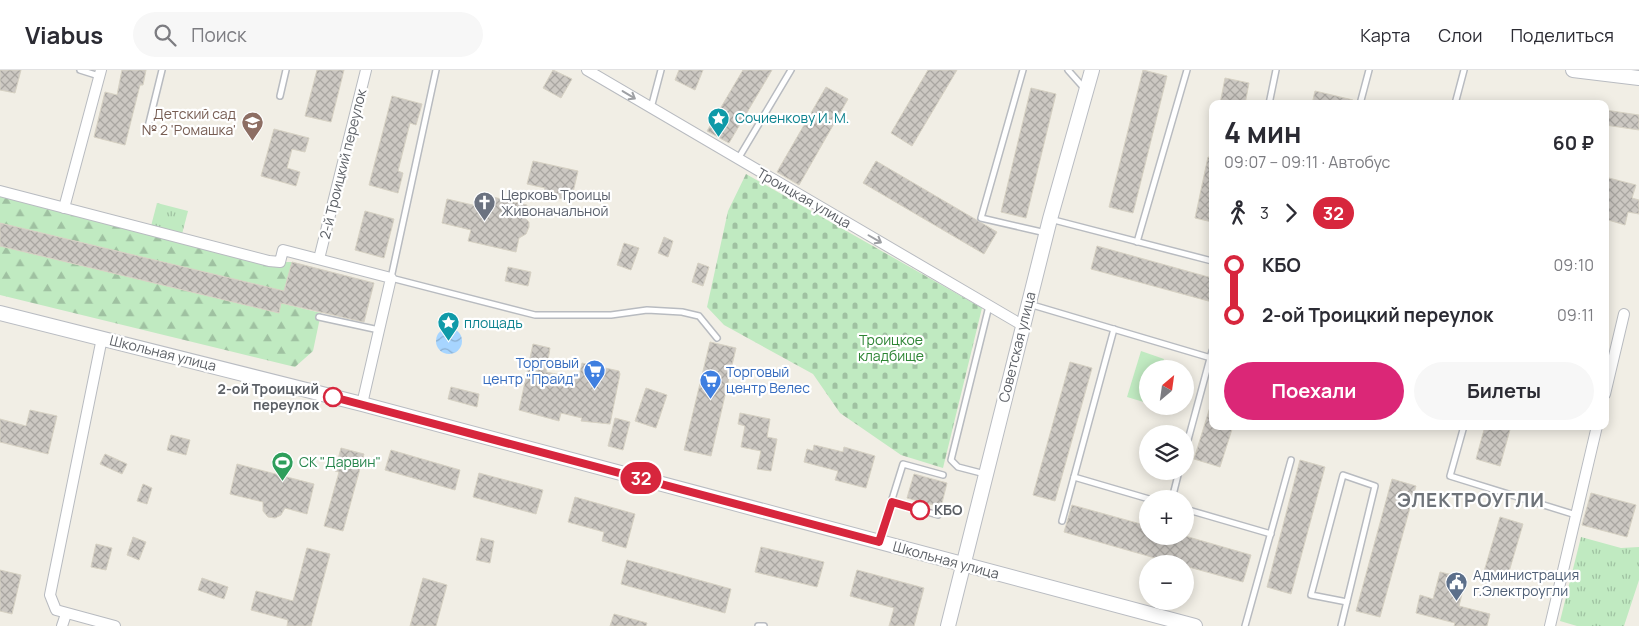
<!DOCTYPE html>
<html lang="ru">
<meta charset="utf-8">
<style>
body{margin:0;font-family:Manrope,sans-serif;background:#f7f7f7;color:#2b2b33;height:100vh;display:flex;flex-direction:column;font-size:19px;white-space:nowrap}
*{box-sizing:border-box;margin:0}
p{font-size:16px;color:#7c7c81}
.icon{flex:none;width:28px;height:28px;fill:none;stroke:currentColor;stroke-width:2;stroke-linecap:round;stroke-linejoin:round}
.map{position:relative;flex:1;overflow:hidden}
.drawer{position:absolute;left:1209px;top:30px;width:400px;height:330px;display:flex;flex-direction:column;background:#fff;border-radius:10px;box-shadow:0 2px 12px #0003}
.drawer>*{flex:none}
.badge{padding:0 10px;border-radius:16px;font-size:18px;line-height:32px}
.needle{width:32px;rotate:29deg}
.tools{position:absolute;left:1139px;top:290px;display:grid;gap:10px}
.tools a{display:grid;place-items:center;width:55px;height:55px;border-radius:50%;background:#fff;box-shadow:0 2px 12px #0003;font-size:25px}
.map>.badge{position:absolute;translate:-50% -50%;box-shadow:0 0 0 2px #fff}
.legs{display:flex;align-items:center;gap:8px;height:55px;padding:0 15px;font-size:16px}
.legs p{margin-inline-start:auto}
.summary{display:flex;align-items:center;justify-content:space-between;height:85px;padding:0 15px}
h1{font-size:28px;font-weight:700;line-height:38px}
.cta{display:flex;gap:10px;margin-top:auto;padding:10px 15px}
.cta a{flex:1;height:58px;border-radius:30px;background:#db2777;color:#fff;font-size:20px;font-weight:700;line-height:58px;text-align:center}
.cta a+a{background:#f7f7f7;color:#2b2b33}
ul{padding:0 15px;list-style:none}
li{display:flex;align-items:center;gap:18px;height:50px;font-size:19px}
li i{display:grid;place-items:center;width:8px;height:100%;margin:0 6px;background:currentColor}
li i::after{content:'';width:12px;height:12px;margin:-6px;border:4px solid;border-radius:50%;background:#fff}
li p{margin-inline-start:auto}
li:first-child i{background:linear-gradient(#0000 50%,currentColor 0)}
li:last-child i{background:linear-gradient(currentColor 50%,#0000 0)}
header{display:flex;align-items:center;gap:30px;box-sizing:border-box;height:70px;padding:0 25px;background:#fff;border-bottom:1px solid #e1e1e2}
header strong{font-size:24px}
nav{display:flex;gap:28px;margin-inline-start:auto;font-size:18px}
.search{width:350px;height:45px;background:#f7f7f7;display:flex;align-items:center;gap:12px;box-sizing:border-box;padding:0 18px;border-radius:28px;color:#7c7c81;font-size:19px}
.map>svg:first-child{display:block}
</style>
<header>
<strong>Viabus</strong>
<div class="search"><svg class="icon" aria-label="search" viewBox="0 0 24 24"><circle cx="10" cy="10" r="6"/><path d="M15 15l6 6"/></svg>Поиск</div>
<nav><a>Карта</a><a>Слои</a><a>Поделиться</a></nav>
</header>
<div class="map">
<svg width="1639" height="556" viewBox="0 0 1639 556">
<defs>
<pattern id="forest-firs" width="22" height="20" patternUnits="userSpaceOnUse" patternTransform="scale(1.25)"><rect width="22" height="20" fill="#c0eac1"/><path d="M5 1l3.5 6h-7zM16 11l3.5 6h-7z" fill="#9fc1a1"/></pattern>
<pattern id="cemetery-stones" width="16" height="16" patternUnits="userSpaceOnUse" patternTransform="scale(1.25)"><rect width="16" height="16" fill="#c0eac1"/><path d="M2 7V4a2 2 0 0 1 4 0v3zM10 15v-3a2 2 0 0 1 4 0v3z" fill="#9fc1a1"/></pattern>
<pattern id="park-tufts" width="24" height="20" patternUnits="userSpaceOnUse" patternTransform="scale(1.25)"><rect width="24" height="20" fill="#c0eac1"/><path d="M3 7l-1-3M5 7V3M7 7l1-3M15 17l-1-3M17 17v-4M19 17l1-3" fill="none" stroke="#9fc1a1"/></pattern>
<pattern id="water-waves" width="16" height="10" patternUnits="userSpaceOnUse" patternTransform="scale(1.25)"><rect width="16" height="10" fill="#a7d5ff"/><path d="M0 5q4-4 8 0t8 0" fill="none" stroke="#8bb0d2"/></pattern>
<pattern id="building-cross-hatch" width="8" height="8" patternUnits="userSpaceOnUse" patternTransform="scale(1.25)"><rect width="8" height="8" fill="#ccc8c2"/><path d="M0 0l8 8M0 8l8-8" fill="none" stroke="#a9a6a1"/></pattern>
</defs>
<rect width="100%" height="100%" fill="#f1eee5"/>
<g fill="url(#forest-firs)">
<polygon points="0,121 280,192 292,192 284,221 0,153"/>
<polygon points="0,176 279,243 281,233 321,243 313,281 295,297 0,225"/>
</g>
<polygon fill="url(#cemetery-stones)" points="746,104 982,238 943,398 901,385 840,343 813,304 724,255 707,237 728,141"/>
<g fill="url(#park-tufts)">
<polygon points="157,133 188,141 181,168 150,160"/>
<polygon points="1581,467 1621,478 1639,477 1639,510 1624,556 1577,556 1560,551"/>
</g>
<polygon fill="#c0eac1" points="1141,281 1164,289 1161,299 1148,299 1147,333 1127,327"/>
<circle fill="url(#water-waves)" cx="449" cy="271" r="13"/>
<g fill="url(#building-cross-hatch)" stroke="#d6d1c3">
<polygon points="0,0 21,0 15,23 0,20"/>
<polygon points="122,0 146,0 143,15 140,15 125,75 94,67 105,22 117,25"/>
<polygon points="317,0 344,0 331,52 305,46"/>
<polygon points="553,0 572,9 561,28 543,18"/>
<polygon points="679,0 703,0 695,20 675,10"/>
<polygon points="743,0 772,0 729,73 707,61"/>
<polygon points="928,0 957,0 912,76 891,63"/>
<polygon points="1143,0 1167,6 1133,143 1109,137"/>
<polygon points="1225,8 1249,13 1245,34 1220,34"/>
<polygon points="826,17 848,29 799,115 777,102"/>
<polygon points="1031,18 1056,24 1026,148 1001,142"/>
<polygon points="1315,21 1353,30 1352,34 1312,34"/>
<polygon points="392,26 422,34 416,55 410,53 398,101 403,103 398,123 369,115"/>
<polygon points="1605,40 1639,45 1639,60 1605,55"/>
<polygon points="274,59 309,68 305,82 292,79 287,98 300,102 296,116 261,106"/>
<polygon points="1208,87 1212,88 1212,152 1195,148"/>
<polygon points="533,91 578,101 571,131 543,124 545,118 527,114"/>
<polygon points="876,91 997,162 984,184 863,113"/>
<polygon points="1605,107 1636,115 1632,128 1639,130 1639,144 1628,142 1625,155 1605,149"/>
<polygon points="480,124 527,135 524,147 529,152 529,157 526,164 519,168 516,182 468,171 471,160 442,153 447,129 477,136"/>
<polygon points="365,141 394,149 384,188 355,180"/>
<polygon points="0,153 284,221 292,192 374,213 364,252 281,233 279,243 0,176"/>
<polygon points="664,167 673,171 668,187 658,183"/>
<polygon points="624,173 639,178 631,200 617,195"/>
<polygon points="1097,176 1212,208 1212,232 1091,199"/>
<polygon points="698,193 709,197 703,216 692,212"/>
<polygon points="508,197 531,202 528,216 505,211"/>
<polygon points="710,272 736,278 711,386 684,380"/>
<polygon points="533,274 550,278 546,302 575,308 575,305 579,306 582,293 619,301 620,304 610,354 581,351 582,348 561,343 559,351 519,340"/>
<polygon points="1070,292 1092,298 1055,431 1033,425"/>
<polygon points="451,317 479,324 477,337 448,329"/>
<polygon points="646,318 667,325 656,358 635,351"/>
<polygon points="1210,337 1212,338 1212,356 1233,356 1220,397 1194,389"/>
<polygon points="30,340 57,346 48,384 0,372 0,349 26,356"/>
<polygon points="740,343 770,349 767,367 777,369 771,401 757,399 761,381 741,377 745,356 738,354"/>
<polygon points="615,348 630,352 623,380 608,376"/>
<polygon points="1485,356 1511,356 1500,396 1476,389"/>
<polygon points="171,365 190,370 186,385 167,380"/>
<polygon points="814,375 843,382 844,377 875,386 866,418 835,410 838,401 804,392 807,379 813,381"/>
<polygon points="341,378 364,384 343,461 324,456 339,402 335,401"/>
<polygon points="391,380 460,400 455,420 385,400"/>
<polygon points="105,384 127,394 122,404 100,394"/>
<polygon points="1300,390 1325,397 1291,524 1267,517"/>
<polygon points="237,394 314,414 307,444 285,438 281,445 275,448 268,447 263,441 263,432 230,424"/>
<polygon points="479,403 543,420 536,444 473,427"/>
<polygon points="914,404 947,413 941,437 907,428"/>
<polygon points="1392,409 1416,416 1380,547 1356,541"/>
<polygon points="143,414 152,418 147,434 137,431"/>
<polygon points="1591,423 1636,435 1627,467 1582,455"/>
<polygon points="575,427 635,444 626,478 602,471 604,462 568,452"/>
<polygon points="1072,435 1148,456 1148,466 1185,466 1251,485 1243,512 1185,496 1185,494 1176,494 1064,462"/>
<polygon points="1500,447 1523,454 1506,512 1483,505"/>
<polygon points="133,467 146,472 139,490 127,485"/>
<polygon points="481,468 494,471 490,493 476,490"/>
<polygon points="96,474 112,478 106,500 91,497"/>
<polygon points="761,477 824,492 817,517 755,502"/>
<polygon points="307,478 330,484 311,556 287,556 288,550 251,540 256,521 293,531"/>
<polygon points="627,490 731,519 725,543 621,514"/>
<polygon points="0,500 21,505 12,544 0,541"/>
<polygon points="857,500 924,518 914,556 889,556 894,538 850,526"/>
<polygon points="1440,502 1466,508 1459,536 1490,544 1487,556 1454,556 1455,553 1416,543 1420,525 1433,529"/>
<polygon points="202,508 228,517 224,529 198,520"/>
<polygon points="423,508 447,515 436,556 410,556"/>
<polygon points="614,544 647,553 646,556 610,556"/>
</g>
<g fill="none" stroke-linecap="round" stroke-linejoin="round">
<defs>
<g id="lane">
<polyline points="80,0 99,6"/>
<polyline points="436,0 391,208 535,245 611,245 647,240 682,242 699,246 717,268"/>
<polyline points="1023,0 981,148 1046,163"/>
<polyline points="1068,0 1084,18"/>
<polyline points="280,26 286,0"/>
<polyline points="1269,34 1276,0"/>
<polyline points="1360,34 1369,0"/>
<polyline points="1455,34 1464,0"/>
<polyline points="651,38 661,0"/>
<polyline points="147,61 162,0"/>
<polyline points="738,89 791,0"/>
<polyline points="1050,149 1212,191"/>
<polyline points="1137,172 1187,0"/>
<polyline points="1029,234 1211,288"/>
<polyline points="319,247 379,260"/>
<polyline points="1464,356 1450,406 1576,445"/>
<polyline points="1185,381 1212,281"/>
<polyline points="985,404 958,397 951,390 989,236"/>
<polyline points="1074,407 1149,429"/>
<polyline points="1172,429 1179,401"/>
<polyline points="892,432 938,445"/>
<polyline points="1185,439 1271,464"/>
<polyline points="1062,451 1114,259"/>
<polyline points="879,471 903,394 943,405"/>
<polyline points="758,556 764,556"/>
<polyline points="1245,556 1291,390"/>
<polyline points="1341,556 1375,416 1343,405 1311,525 1347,532"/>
</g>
<g id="street">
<polyline points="587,0 1022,255"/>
<polyline points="0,121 269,191 280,192 283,180 391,208 362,334"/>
<polyline points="64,138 101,0"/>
<polyline points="319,189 366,0"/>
<polyline points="102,268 50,525 56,540 115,556"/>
<polyline points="1605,324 1624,244"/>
<polyline points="62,556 66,544"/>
<polyline points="1550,556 1597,356"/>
</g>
<g id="secondary">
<polyline points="1573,0 1639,8"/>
<polyline points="0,243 362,334 1195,556"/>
<polyline points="948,556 1050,149 1092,0"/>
</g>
</defs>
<use href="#lane" stroke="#b8bbc0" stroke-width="8"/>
<use href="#street" stroke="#b8bbc0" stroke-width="12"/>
<use href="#secondary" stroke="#b9bcc2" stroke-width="16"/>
<use href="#lane" stroke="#fff" stroke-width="5"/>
<use href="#street" stroke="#fff" stroke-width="10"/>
<use href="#secondary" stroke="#fff" stroke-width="14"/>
</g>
<defs><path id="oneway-shaft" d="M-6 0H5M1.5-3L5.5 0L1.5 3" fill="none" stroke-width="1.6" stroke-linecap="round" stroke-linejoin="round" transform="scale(1.25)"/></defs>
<g stroke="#9ea0a4">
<use href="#oneway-shaft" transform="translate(629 25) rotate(31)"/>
<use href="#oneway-shaft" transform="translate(875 169) rotate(30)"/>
</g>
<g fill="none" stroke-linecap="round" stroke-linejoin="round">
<defs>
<polyline id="line-1" points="333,327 879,472 892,432 920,440"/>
</defs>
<use href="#line-1" stroke="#fff" stroke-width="11"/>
<use href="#line-1" stroke="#d7263d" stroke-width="8"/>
</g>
<defs>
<symbol id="sight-pin" viewBox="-11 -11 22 30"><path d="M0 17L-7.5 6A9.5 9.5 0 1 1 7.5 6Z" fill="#0f9aa8" stroke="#fff"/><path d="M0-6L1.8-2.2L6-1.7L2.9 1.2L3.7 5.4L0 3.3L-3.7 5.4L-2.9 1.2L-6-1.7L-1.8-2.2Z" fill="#fff"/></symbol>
<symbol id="school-pin" viewBox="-11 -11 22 30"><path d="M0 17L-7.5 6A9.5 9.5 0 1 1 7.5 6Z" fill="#8d6e63" stroke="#fff"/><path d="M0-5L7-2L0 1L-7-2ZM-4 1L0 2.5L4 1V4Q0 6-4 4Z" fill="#fff"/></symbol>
<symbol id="church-pin" viewBox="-11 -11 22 30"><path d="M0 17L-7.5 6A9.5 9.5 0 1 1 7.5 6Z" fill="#6b7280" stroke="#fff"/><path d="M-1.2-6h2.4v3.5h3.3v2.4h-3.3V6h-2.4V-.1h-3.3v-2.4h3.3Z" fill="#fff"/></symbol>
<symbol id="supermarket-pin" viewBox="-11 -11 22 30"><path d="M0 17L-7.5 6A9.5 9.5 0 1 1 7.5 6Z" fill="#3f7fe0" stroke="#fff"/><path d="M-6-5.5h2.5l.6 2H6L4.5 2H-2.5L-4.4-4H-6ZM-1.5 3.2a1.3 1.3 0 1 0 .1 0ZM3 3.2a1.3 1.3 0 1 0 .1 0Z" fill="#fff"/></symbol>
<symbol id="stadium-pin" viewBox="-11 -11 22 30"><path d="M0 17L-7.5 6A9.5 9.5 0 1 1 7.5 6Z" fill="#2e9e5b" stroke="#fff"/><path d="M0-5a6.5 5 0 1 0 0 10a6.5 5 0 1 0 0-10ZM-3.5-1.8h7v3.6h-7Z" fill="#fff"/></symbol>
<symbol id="civic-pin" viewBox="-11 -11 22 30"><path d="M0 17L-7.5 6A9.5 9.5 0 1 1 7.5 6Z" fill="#5c6f8a" stroke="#fff"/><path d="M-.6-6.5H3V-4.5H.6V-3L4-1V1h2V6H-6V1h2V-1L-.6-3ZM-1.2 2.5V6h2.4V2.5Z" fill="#fff"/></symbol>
</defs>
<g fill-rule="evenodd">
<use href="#sight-pin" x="706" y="36" width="25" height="34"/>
<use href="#school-pin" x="240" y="40" width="25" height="34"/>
<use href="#church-pin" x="472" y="120" width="25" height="34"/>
<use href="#sight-pin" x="436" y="240" width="25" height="34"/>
<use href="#supermarket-pin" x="582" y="288" width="25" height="34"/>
<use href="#supermarket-pin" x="698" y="298" width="25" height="34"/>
<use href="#stadium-pin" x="270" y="380" width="25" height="34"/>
<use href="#civic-pin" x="1444" y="500" width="25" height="34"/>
</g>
<g fill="#fff" stroke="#d7263d" stroke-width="2.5">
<circle cx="333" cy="327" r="9"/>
<circle cx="920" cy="440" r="9"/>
</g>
<g text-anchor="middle" stroke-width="4.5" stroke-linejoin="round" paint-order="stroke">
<g font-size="14" fill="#785e54" stroke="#fff" text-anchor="end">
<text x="236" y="49">Детский сад<tspan x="236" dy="16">№ 2 'Ромашка'</tspan></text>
</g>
<g font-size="14" fill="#0d838f" stroke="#fff" text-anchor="start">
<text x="735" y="53">Сочиенкову И. М.</text>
<text x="464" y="258">площадь</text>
</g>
<g font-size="14" fill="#5d6167" stroke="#fff">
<text transform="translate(343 94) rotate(-76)" y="5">2-й Троицкий переулок</text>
<text transform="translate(804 128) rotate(30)" y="5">Троицкая улица</text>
<text transform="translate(1017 277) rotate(-76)" y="5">Советская улица</text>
<text transform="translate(163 283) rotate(14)" y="5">Школьная улица</text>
<text transform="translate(946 490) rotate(15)" y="5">Школьная улица</text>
</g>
<g font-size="14" fill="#5b616d" stroke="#fff" text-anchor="start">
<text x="501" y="130">Церковь Троицы<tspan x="501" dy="16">Живоначальной</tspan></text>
</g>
<g font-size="14" fill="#2d8534" stroke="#fff">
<text x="891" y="275">Троицкое<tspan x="891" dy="16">кладбище</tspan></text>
</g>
<g font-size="14" fill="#366cbe" stroke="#fff" text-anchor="end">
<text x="579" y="298">Торговый<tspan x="579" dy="16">центр "Прайд"</tspan></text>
<text x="726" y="307" text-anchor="start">Торговый<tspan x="726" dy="16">центр Велес</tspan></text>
</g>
<g font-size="14" font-weight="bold" fill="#5d6167" stroke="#fff" text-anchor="end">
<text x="319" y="324">2-ой Троицкий<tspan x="319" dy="16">переулок</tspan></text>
<text x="934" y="445" text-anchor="start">КБО</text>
</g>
<g font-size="14" fill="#27864d" stroke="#fff" text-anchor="start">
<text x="299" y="397">СК "Дарвин"</text>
</g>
<g font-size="14" fill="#4e5e75" stroke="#fff" text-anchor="start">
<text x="1473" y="510">Администрация<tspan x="1473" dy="16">г.Электроугли</tspan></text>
</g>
<g font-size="19" font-weight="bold" letter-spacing="1" fill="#6e7379" stroke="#fff">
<text x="1471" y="437">ЭЛЕКТРОУГЛИ</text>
</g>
</g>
</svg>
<div class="tools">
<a><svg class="needle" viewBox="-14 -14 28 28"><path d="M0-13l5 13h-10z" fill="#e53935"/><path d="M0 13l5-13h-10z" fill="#7c7c81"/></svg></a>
<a><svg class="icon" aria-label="layers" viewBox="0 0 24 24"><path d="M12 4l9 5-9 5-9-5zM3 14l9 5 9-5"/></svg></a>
<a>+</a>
<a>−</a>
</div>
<b class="badge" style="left:641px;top:408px;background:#d7263d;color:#fff">32</b>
<section class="drawer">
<div class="summary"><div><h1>4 мин</h1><p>09:07 – 09:11 · Автобус</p></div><b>60 ₽</b></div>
<div class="legs"><svg class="icon" aria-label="walk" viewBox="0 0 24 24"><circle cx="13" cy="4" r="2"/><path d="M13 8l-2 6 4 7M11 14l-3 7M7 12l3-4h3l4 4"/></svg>3<svg class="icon" aria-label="forward" viewBox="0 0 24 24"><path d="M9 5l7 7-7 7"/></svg><b class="badge" style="background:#d7263d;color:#fff">32</b></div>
<ul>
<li><i style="color:#d7263d"></i><b>КБО</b><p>09:10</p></li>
<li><i style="color:#d7263d"></i><b>2-ой Троицкий переулок</b><p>09:11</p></li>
</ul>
<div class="cta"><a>Поехали</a><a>Билеты</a></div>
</section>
</div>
